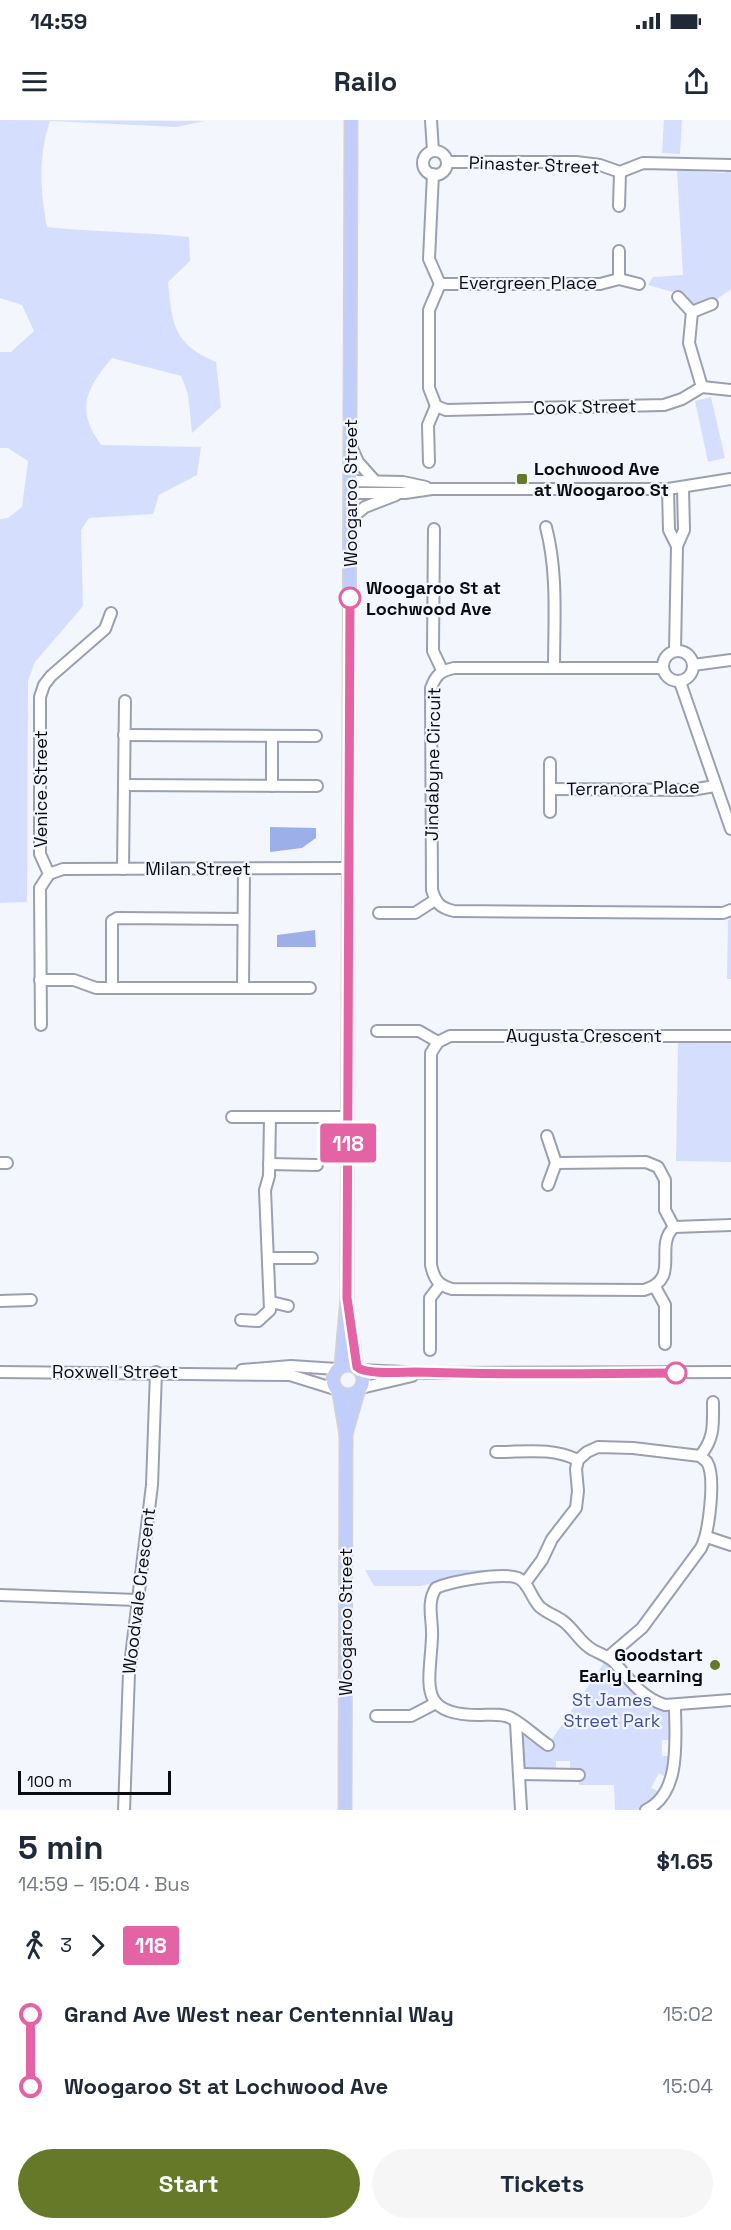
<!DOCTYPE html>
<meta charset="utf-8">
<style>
body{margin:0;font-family:"Space Grotesk",sans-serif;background:#f6f6f7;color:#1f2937;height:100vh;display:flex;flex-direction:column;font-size:22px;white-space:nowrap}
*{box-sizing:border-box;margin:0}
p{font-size:20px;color:#747a83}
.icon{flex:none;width:33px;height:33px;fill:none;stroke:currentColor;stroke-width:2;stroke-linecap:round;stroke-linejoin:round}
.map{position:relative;height:1690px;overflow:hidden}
.side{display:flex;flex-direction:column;background:#fff;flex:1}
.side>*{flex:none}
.badge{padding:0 12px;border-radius:4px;font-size:21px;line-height:39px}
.scale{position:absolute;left:18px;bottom:15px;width:153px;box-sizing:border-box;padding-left:6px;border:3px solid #0a0c12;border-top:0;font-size:16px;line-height:21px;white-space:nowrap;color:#0a0c12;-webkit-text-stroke:4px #f4f6fe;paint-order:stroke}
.map>.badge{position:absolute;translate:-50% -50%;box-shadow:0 0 0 3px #fff}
.legs{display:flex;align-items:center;gap:9px;height:66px;padding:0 18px;font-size:20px}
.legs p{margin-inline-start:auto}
.headline{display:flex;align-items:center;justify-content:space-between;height:102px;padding:0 18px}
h1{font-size:33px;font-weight:600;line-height:45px}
.button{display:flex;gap:12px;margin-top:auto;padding:12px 18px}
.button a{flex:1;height:69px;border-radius:36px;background:#657928;color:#fff;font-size:24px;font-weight:600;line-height:69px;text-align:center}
.button a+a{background:#f6f6f7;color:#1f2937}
ul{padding:0 18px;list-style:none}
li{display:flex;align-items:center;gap:21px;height:72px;font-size:22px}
li i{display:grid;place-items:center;width:9px;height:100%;margin:0 8px;background:currentColor}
li i::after{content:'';width:15px;height:15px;margin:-8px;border:4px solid;border-radius:50%;background:#fff}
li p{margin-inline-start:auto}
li:first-child i{background:linear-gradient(#0000 50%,currentColor 0)}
li:last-child i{background:linear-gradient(currentColor 50%,#0000 0)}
.status{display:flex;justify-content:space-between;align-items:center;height:42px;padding:0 30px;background:#fff;direction:ltr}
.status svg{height:16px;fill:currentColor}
header{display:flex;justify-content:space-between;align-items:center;height:78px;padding:0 18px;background:#fff;font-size:27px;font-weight:600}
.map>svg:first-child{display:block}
</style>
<div class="status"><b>14:59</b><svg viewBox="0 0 49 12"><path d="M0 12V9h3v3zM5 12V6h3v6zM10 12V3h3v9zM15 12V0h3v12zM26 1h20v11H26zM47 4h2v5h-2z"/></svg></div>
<header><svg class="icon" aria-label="menu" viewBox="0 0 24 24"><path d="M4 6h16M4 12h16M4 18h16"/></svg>Railo<svg class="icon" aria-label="share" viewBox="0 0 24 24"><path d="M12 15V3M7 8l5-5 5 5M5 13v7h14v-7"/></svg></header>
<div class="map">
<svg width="731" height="1690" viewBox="0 0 731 1690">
<rect width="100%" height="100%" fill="#f4f6fe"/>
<g fill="#d5dffd" fill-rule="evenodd">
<path d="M0 0 205 1 176 7 50 1C38 36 40 71 47 107 95 112 142 112 189 117L190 141 168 162C172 204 173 224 216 242L221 287 192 313 188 274 181 256 112 238C86 269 75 289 101 325L201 327 197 355 159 375 153 394 89 398 81 410 83 486 35 542 28 561 27 782 0 783V399L8 398 22 387 28 341 8 328H0V232H11L34 211 22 185 0 178Z"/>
<polygon points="664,0 682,0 680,34 662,33"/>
<path d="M677 50 723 53 731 51V169C718 179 708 186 691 184L687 176 648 165 653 157 683 155Z"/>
<polygon points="711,277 725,338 708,342 695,281"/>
<polygon points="731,798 731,859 727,859 728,800"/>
<polygon points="678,922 731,923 731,1042 676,1041"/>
<polygon points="365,1450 491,1450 420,1466 374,1466"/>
<path d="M608 1537C628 1556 643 1586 675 1585 675 1611 679 1680 648 1689 638 1690 625 1690 615 1690L614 1665H579V1655L521 1654 516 1603 548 1625ZM662 1620H672L671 1636H662ZM556 1641H570V1651H556ZM659 1653 667 1658 660 1672 651 1668Z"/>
</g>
<g fill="#9dafe9">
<polygon points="270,707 316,708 316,718 302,728 270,732"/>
<polygon points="315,810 316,827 277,827 277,815"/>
</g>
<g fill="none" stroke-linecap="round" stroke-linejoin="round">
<defs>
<g id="minor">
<polyline points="431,0 433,31"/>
<circle cx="435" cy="43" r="12"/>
<polyline points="447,42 576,42 600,45 620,52 643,43 731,45"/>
<polyline points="433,54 429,139 440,164 600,164 619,159 639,164"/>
<polyline points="619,86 620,52"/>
<polyline points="619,131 619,159"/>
<polyline points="440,164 429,190 429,268 436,286 446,290 664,285 682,279 702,267 731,270"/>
<polyline points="678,177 692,192 712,184"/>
<polyline points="692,192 689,223 702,267"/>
<polyline points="351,326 358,342 375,361"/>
<polyline points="429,342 428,305 436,286"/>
<polyline points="350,361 403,362 426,367"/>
<polyline points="668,369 669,410 677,426"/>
<polyline points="350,373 405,373 432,369 668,369 731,359"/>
<polyline points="350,399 365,387 396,375"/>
<path d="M546 407C558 453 554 500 554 548"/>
<polyline points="434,409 433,531 442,550"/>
<circle cx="678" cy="546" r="15"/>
<polyline points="675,531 677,426 684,410 683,368"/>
<polyline points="693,545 731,540"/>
<path d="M662 548H454C440 551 436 555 431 568L432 770C436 783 440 788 454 791L723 793 731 790"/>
<polyline points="680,562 731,709"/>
<polyline points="124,615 316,616"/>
<polyline points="124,665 317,666"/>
<polyline points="272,666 272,616"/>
<polyline points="550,669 691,670 715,666"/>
<polyline points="550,692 550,643"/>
<polyline points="123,749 125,581"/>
<polyline points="49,754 63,749 348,748"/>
<polyline points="379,793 415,793 435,780"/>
<polyline points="40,860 74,860 96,868 243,868 244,749"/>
<polyline points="112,868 112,801 117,798 243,799"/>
<polyline points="243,868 310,868"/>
<polyline points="41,905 40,768 49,754 40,734 40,577 44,565 51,556 105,509 111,493"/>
<polyline points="377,911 419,911 438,922"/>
<path d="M731 916H450L438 922 431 933V1145C434 1159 438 1165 452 1169L644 1170C682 1159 653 1127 674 1107L731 1105"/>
<polyline points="232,997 348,997"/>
<polyline points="547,1016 556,1043 548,1065"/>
<polyline points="0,1043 7,1043"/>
<polyline points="556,1043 646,1042 658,1047 665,1060 665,1090 674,1107"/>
<polyline points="269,1044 317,1045"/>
<polyline points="268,1138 312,1138"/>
<polyline points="655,1167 665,1185 665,1224"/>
<polyline points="0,1181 31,1180"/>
<polyline points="271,1182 288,1186"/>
<polyline points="241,1200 258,1201 270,1190 265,1070 269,1056 270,997"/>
<polyline points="430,1230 430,1178 440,1165"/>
<polyline points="242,1250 291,1246 337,1249"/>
<polyline points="360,1250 427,1253 731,1252"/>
<polyline points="0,1252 290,1255 335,1269"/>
<polyline points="361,1268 412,1256"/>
<path d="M496 1332C525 1332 551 1327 578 1340"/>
<path d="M700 1336C715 1318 713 1304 713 1282"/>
<polyline points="707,1417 731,1425"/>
<path d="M525 1463 542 1440 552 1419 576 1388 578 1371 576 1349 578 1340 587 1332 598 1327 633 1328 700 1336C702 1338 705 1340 707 1342 716 1357 709 1413 701 1428L642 1508 608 1537"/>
<polyline points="0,1475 137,1480"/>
<polyline points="376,1596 411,1596 436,1583"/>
<polyline points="516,1603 521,1690"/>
<path d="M548 1625C536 1617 524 1605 511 1598 502 1593 489 1595 479 1595 416 1595 430 1564 432 1517 433 1500 426 1483 436 1468 452 1461 502 1452 518 1458 529 1463 531 1478 540 1487 547 1493 556 1496 563 1501 574 1509 581 1524 593 1530 602 1535 609 1536 616 1544 630 1561 643 1578 665 1585L731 1580"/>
<polyline points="521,1654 579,1655"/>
<polyline points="124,1690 129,1553 152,1365 156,1252"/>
<path d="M646 1690C682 1673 675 1618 675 1585"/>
</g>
<g id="major">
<polyline points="350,1203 357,1247"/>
<circle cx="348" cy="1260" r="15"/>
<polyline points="341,1246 347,1178 351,0"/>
<polyline points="339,1273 346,1315 345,1690"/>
<polyline points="346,1314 358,1272"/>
</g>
</defs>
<use href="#minor" stroke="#9aa0b1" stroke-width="14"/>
<use href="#major" stroke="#d3d3d4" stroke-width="15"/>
<use href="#minor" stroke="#fff" stroke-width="10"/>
<use href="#major" stroke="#c1cefb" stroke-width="12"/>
</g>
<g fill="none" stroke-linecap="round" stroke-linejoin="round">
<defs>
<path id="line-1" d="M350 478 347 1178 357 1247C366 1255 402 1252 415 1252 502 1255 589 1254 676 1253"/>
</defs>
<use href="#line-1" stroke="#fff" stroke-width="14"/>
<use href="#line-1" stroke="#e463a4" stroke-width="9"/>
</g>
<g fill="#657928" stroke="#f4f6fe" stroke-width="2">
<rect x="516" y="353" width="12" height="12" rx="3"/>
<circle cx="715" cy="1545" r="6"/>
</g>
<g fill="#fff" stroke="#e463a4" stroke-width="3">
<circle cx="350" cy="478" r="10"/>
<circle cx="676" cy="1253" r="10"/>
</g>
<g text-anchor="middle" stroke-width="4.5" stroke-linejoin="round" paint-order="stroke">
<g font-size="18" fill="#0a0c12" stroke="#f4f6fe">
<text transform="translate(534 45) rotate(2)" y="6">Pinaster Street</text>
<text x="528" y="169">Evergreen Place</text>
<text transform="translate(585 287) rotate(-1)" y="6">Cook Street</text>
<text transform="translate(351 373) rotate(-90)" y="6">Woogaroo Street</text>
<text transform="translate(433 644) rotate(-89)" y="6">Jindabyne Circuit</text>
<text transform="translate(633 668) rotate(-1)" y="6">Terranora Place</text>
<text transform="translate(41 669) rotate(-90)" y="6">Venice Street</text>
<text x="198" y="755">Milan Street</text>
<text x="584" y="922">Augusta Crescent</text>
<text x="115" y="1258">Roxwell Street</text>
<text transform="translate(139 1471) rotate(-83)" y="6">Woodvale Crescent</text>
<text transform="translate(346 1502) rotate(-90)" y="6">Woogaroo Street</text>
</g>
<g font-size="18" font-weight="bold" fill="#0a0c12" stroke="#f4f6fe" text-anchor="start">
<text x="534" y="355">Lochwood Ave<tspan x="534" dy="21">at Woogaroo St</tspan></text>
<text x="703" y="1541" text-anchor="end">Goodstart<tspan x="703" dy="21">Early Learning</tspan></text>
</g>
<g font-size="18" font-weight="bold" fill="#0a0c12" stroke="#f4f6fe" text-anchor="start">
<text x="366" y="474">Woogaroo St at<tspan x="366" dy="21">Lochwood Ave</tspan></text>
</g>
<g font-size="18" fill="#405097" stroke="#f4f6fe">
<text x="612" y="1586">St James<tspan x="612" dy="21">Street Park</tspan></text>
</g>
</g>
</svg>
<div class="scale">100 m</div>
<b class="badge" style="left:348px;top:1023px;background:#e463a4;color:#fff">118</b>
</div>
<section class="side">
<div class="headline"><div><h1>5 min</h1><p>14:59 – 15:04 · Bus</p></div><b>$1.65</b></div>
<div class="legs"><svg class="icon" aria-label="walk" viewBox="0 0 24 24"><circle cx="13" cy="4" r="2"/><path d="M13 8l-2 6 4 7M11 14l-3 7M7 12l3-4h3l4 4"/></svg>3<svg class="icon" aria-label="forward" viewBox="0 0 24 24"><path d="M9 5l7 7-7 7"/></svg><b class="badge" style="background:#e463a4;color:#fff">118</b></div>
<ul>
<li><i style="color:#e463a4"></i><b>Grand Ave West near Centennial Way</b><p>15:02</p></li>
<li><i style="color:#e463a4"></i><b>Woogaroo St at Lochwood Ave</b><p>15:04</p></li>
</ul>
<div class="button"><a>Start</a><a>Tickets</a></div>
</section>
